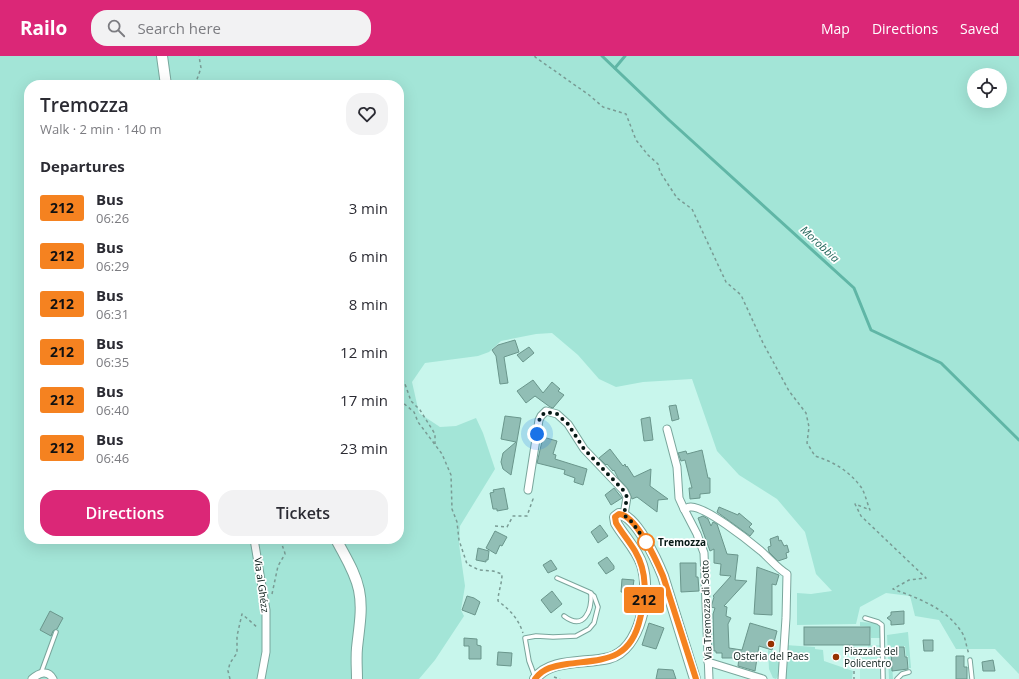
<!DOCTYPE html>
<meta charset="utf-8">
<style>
body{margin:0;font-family:"Open Sans",sans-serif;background:#f2f2f3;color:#2b2b33;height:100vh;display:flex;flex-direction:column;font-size:15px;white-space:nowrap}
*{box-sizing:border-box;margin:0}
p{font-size:13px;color:#7c7c81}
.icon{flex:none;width:22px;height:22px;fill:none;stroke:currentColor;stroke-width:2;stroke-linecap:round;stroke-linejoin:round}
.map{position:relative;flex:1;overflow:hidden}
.panel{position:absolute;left:24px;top:24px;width:380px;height:464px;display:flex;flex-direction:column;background:#fff;border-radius:16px;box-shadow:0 4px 16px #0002}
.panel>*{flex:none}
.badge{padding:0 8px;border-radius:3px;font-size:14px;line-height:26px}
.fabs{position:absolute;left:967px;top:12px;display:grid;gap:8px}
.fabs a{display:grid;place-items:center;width:40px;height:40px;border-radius:50%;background:#fff;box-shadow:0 4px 16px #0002;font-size:20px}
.you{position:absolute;width:20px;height:20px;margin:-10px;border:3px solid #fff;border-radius:50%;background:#1a73e8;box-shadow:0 0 0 6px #1a73e833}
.map>.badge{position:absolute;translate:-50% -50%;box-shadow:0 0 0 2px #fff}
h2{padding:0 16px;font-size:15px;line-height:36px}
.round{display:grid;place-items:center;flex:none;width:42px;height:42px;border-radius:16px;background:#f2f2f3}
.summary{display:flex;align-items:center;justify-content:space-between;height:68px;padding:0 16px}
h1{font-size:19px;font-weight:600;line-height:30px}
.primary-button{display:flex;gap:8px;margin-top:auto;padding:8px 16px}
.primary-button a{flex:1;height:46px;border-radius:16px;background:#db2777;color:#fff;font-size:16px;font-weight:600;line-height:46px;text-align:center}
.primary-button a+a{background:#f2f2f3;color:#2b2b33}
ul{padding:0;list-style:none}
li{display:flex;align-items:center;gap:12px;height:48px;padding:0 16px}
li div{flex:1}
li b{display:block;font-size:15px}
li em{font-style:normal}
li .badge{min-width:44px;font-weight:700;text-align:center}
header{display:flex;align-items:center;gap:24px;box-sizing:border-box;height:56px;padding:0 20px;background:#db2777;color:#fff}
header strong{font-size:19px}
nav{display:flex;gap:22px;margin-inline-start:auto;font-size:14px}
.search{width:280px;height:36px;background:#f2f2f3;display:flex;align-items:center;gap:10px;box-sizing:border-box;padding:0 14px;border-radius:16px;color:#7c7c81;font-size:15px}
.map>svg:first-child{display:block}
</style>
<header>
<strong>Railo</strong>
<div class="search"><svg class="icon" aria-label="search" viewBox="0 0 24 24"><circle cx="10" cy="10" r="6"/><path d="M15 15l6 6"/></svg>Search here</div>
<nav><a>Map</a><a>Directions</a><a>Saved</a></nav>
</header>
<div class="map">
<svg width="1019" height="623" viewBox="0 0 1019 623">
<rect width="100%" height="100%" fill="#c8f6ec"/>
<polygon fill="#b5eee2" points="868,589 881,589 880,623 860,623 860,599 868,593"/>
<g fill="#a3e5d7" fill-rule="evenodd">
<path d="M0 0H1019V618L995 593H956L939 564 915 560 910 540 886 537 860 551 856 568 797 569V537L811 538 832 535 816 518 805 476 777 443 739 419 717 395 692 323 643 326 616 331 599 323 578 299 552 277 536 278 501 285 489 296 478 300 425 307 412 326 419 357 440 371 456 370 476 362 483 377 495 413 460 470 459 488 465 530 461 554 464 560 435 604 419 623H0ZM974 19H1000V45H974ZM29 29H399V483H29Z"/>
<polygon points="860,566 877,567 881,572 880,582 871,582 870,571 860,570"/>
<polygon points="908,576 911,612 909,612 908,600 906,600 905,590 891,592 893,623 889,623 887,579"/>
<polygon points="785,589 815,591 815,593 823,594 824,605 853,615 852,623 837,623 837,622 837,623 782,623"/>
<path d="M768 594 781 598C780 606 781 617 776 623L773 622 769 613Z"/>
</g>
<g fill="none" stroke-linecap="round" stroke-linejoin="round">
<g stroke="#60b6a6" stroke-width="3">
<polyline points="602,0 669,64 854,232 871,274 941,307 1019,384"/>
<polyline points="615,12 625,0"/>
</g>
</g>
<g fill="#91beb5" stroke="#6a968c">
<polygon points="515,284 519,296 504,301 508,327 500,328 496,300 492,294 498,289"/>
<polygon points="529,291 534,297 523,306 517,299"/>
<polygon points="533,324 543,337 552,326 560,333 558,335 564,339 553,352 550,351 535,340 526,347 517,335"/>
<polygon points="676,349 679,363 672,365 669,350"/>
<polygon points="505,360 521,362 511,419 503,413 501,406 503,397 516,386 501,383"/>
<polygon points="650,361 653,384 644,385 641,363"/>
<polygon points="543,381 557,385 553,398 556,399 555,403 587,413 583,429 574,426 575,422 564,418 565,414 537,407"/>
<polygon points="610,393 623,410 625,408 626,411 627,410 634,421 651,413 650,430 668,443 658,444 657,456 637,441 632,443 628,433 618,422 614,414 613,415 607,408 606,409 599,402"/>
<polygon points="702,394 708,422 710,422 710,437 700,438 700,442 690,443 689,432 692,432 685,404 681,405 678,397 686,395 687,398"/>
<polygon points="504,432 508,453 497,455 497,453 493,453 490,437 494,436 493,434"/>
<polygon points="614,432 622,442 611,449 605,439"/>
<polygon points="719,451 738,459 739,457 752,468 749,471 754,475 750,480 717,456"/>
<polygon points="703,460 708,463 711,470 713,466 717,468 727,498 738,499 735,524 747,525 724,550 727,551 726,560 731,562 728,568 729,592 742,594 750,567 777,575 772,594 759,590 755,615 738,610 739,602 722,602 722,597 716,597 716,595 714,595 713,558 715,552 711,551 714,541 713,540 731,520 720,519 721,508 714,507 714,493 710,495 698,462"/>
<polygon points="600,469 608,480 598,487 591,476"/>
<polygon points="495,475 507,481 502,490 500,489 496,498 486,492"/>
<polygon points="778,480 779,485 781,484 784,490 787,489 789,496 786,497 787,502 778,505 769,496 768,491 771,490 770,483"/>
<polygon points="478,492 489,495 488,504 486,504 486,506 476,504"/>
<polygon points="607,501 614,510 614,513 606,518 598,507"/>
<polygon points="551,504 557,513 548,517 543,509"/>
<polygon points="680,507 696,507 696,521 698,521 699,535 681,536"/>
<polygon points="757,511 779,519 776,529 772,528 772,559 754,558"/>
<polygon points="622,523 634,524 632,537 621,536"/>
<polygon points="552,535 562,548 551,557 541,544"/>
<polygon points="467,540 474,542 480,546 475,559 462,554"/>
<polygon points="50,555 63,562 57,573 53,575 51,580 40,574"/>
<polygon points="904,555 904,568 891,569 891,565 887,562 891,559 891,556"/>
<polygon points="649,567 664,572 656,593 642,589"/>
<rect x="804" y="571" width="66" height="18"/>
<polygon points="464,582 477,583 477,589 481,590 481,603 469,603 469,590 464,590"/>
<polygon points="923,584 933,584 933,595 924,595"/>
<polygon points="897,591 904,591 905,601 907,601 908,613 892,615 891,593 897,593"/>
<polygon points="498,596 512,597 511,610 497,609"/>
<polygon points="956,600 964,600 964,611 967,611 967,623 956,623"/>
<polygon points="993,604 995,615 983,615 982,606"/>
<polygon points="658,613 673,614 676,623 656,623"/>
</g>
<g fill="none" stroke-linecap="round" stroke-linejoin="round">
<defs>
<g id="lane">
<path d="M564 560C584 575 592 555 591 537"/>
<polyline points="865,562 878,566 882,569 883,623"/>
<polyline points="970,604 972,623"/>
<polyline points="41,617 56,576"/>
<polyline points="535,621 529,605 525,582 536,580 553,581 576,580 589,573 594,567 598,551 594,540 589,536 557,522"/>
<polyline points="897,623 902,618 909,616"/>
</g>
<g id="street">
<polyline points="667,373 677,411 679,442 684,453 697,478 704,497 709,623"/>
<polyline points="528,434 539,364 541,360 546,355 557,358 568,368 584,393 624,435 627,441 624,459"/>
<path d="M684 453C686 453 688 451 690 451 704 449 749 485 761 495 770 503 777 512 787 518L786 562 782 623"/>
<polyline points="254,483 266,554 266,596 261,623"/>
<polyline points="708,606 763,623"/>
<path d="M32 623C39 617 48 613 53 623"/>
</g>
<g id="secondary">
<polyline points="162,0 166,29"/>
<path d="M336 483C344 499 355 515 359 534 363 553 359 572 357 592 356 602 357 613 357 623"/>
<path d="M535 623C550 602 586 608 609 602 641 593 651 537 642 509 637 493 624 481 616 467L615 461 619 458C636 459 657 505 663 520L695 623"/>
</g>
</defs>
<use href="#lane" stroke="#79a69c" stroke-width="5.5"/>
<use href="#street" stroke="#79a69c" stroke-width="9"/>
<use href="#secondary" stroke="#79a69c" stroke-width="12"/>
<g stroke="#799b94" stroke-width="1.5" stroke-dasharray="3 3" stroke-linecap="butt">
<path d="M535 0V1L589 39 603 51 626 58 636 84 648 99 658 108 660 116 677 142 692 153 726 226 741 239 763 287 789 335 806 357 809 371 807 387 815 400C834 406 849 415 861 431 865 437 867 447 870 454L855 448 861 460 926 522 909 524 893 533C920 543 949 553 964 580 966 586 967 593 969 598"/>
<polyline points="195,29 201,12 199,0"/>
<polyline points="399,318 405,328 411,345 420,354 435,378 435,388"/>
<path d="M399 345 402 346 414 356 418 366 442 398 451 419 452 453 457 466 459 484 467 508 479 514 493 515 502 518C502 528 498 536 498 545 510 554 518 562 523 577"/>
<polyline points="495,470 507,471 513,460 527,460 533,443 532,441"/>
<path d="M272 538 278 510 285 498C284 492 281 489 281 483"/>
<polyline points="854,591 854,623"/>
<polyline points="554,621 560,623"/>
<polyline points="230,623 228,615 230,607 237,597 237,580 242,558 258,572"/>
</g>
<use href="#lane" stroke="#fff" stroke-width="3.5"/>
<use href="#street" stroke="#fff" stroke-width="7"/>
<use href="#secondary" stroke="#fff" stroke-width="10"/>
</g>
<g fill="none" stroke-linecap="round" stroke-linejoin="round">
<defs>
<path id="line" d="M535 623C543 612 554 610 567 608 603 603 630 606 640 563 646 540 648 517 635 495 629 485 622 477 616 467L615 461 619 458C636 459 657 506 663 520L696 623"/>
</defs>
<use href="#line" stroke="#fff" stroke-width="9"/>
<use href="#line" stroke="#f58220" stroke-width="6"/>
<path stroke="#061814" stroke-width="4" stroke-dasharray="0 7.2" d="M537 378C538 369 538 361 546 356L557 358 568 368 584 393 624 435 627 441 624 459 632 466 646 486"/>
</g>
<circle fill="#fff" stroke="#f58220" stroke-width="2" cx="646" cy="486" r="8"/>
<g fill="#963100" stroke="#fff" stroke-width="1.5">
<circle cx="771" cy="588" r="4"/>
<circle cx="836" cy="601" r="4"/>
</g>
<g text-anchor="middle" stroke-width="3.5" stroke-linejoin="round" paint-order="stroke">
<g font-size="10" font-weight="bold" fill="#061814" stroke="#fff" text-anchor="start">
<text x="658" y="490">Tremozza</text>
</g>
<g font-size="10" fill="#061814" stroke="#fff">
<text transform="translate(262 529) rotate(82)" y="4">Via al Ghézz</text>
<text transform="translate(706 554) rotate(-92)" y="4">Via Tremozza di Sotto</text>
</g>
<g font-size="10" fill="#061814" stroke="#fff" text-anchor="start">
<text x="844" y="599">Piazzale del<tspan x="844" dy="12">Policentro</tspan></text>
<text x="771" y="604" text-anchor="middle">Osteria del Paes</text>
</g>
<g font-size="11" font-style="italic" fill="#206559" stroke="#fff">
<text transform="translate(820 188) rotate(43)" y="4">Morobbia</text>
</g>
</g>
</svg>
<div class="fabs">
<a><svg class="icon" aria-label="locate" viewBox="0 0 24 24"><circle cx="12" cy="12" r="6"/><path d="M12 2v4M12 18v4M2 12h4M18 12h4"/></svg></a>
</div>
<div class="you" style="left:537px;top:378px"></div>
<b class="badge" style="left:644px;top:544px;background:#f58220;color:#111">212</b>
<section class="panel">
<div class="summary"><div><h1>Tremozza</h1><p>Walk · 2 min · 140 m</p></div><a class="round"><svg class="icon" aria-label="heart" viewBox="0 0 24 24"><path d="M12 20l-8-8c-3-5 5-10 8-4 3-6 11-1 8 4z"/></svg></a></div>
<h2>Departures</h2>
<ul>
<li><span class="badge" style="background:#f58220;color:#111">212</span><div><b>Bus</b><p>06:26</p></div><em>3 min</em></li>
<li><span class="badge" style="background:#f58220;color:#111">212</span><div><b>Bus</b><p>06:29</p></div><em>6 min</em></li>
<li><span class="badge" style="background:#f58220;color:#111">212</span><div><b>Bus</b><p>06:31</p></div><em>8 min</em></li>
<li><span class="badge" style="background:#f58220;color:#111">212</span><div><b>Bus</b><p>06:35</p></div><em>12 min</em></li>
<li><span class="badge" style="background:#f58220;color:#111">212</span><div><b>Bus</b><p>06:40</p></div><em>17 min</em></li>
<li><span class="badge" style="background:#f58220;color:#111">212</span><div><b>Bus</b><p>06:46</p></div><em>23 min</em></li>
</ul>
<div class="primary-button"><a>Directions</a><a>Tickets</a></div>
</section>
</div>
